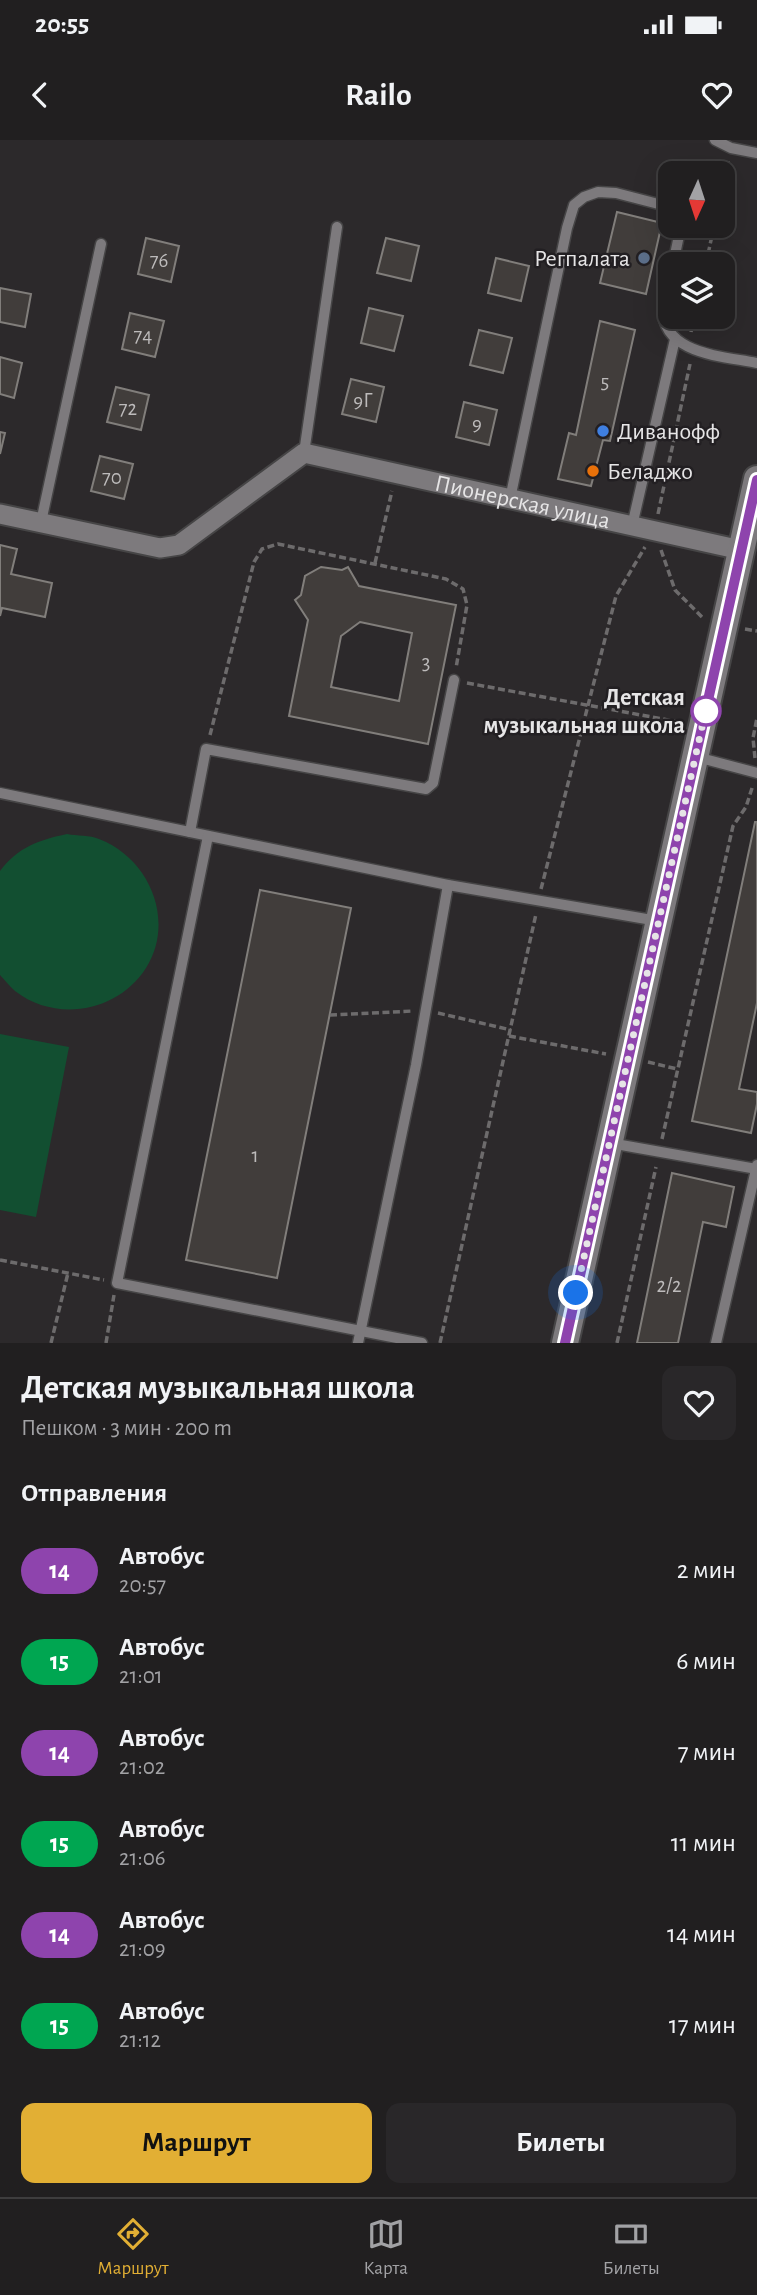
<!DOCTYPE html>
<html lang="ru">
<meta charset="utf-8">
<style>
body{margin:0;font-family:"Alegreya Sans",sans-serif;background:#292729;color:#f1f3f6;height:100vh;display:flex;flex-direction:column;font-size:26px;white-space:nowrap}
*{box-sizing:border-box;margin:0}
p{font-size:23px;color:#a2a2a5}
.icon{flex:none;width:38px;height:38px;fill:none;stroke:currentColor;stroke-width:2;stroke-linecap:round;stroke-linejoin:round}
.map{position:relative;height:1203px;overflow:hidden}
.details{display:flex;flex-direction:column;background:#211f20;flex:1}
.details>*{flex:none}
.badge{padding:0 14px;border-radius:23px;font-size:24px;line-height:46px}
.needle{width:46px;rotate:183deg}
.controls{position:absolute;left:658px;top:21px;display:grid;gap:14px}
.controls a{display:grid;place-items:center;width:77px;height:77px;border-radius:14px;background:#211f20;box-shadow:0 7px 28px #0002,0 0 0 2px #3e3d3e;font-size:35px}
.you{position:absolute;width:35px;height:35px;margin:-18px;border:5px solid #fff;border-radius:50%;background:#1a73e8;box-shadow:0 0 0 10px #1a73e833}
.map>.badge{position:absolute;translate:-50% -50%;box-shadow:0 0 0 4px #fff}
h2{padding:0 21px;font-size:26px;line-height:63px}
.round{display:grid;place-items:center;flex:none;width:74px;height:74px;border-radius:14px;background:#292729}
.overview{display:flex;align-items:center;justify-content:space-between;height:119px;padding:0 21px}
h1{font-size:33px;font-weight:700;line-height:52px}
.primary-button{display:flex;gap:14px;margin-top:auto;padding:14px 21px}
.primary-button a{flex:1;height:80px;border-radius:14px;background:#e2af34;color:#111;font-size:28px;font-weight:700;line-height:80px;text-align:center}
.primary-button a+a{background:#292729;color:#f1f3f6}
ul{padding:0;list-style:none}
li{display:flex;align-items:center;gap:21px;height:91px;padding:0 21px}
li div{flex:1}
li b{display:block;font-size:26px}
li em{font-style:normal}
li .badge{min-width:77px;font-weight:700;text-align:center}
.status{display:flex;justify-content:space-between;align-items:center;height:49px;padding:0 35px;background:#211f20;direction:ltr}
.status svg{height:19px;fill:currentColor}
header{display:flex;justify-content:space-between;align-items:center;height:91px;padding:0 21px;background:#211f20;font-size:32px;font-weight:700}
.menu{display:flex;justify-content:space-around;align-items:center;height:98px;border-top:2px solid #3e3d3e;background:#211f20;font-size:19px;color:#a2a2a5}
.menu a{display:grid;justify-items:center;gap:4px}
.menu .current{color:#e2af34}
.map>svg:first-child{display:block}
</style>
<div class="status"><b>20:55</b><svg viewBox="0 0 49 12"><path d="M0 12V9h3v3zM5 12V6h3v6zM10 12V3h3v9zM15 12V0h3v12zM26 1h20v11H26zM47 4h2v5h-2z"/></svg></div>
<header><svg class="icon" aria-label="back" viewBox="0 0 24 24"><path d="M15 5l-7 7 7 7"/></svg>Railo<svg class="icon" aria-label="heart" viewBox="0 0 24 24"><path d="M12 20l-8-8c-3-5 5-10 8-4 3-6 11-1 8 4z"/></svg></header>
<div class="map">
<svg width="757" height="1203" viewBox="0 0 757 1203">
<rect width="100%" height="100%" fill="#2c292b"/>
<g fill="#124f31">
<path d="M67 694C77 696 90 695 99 699 149 718 176 780 146 828 118 872 56 883 15 851 9 846 5 840 0 835V731C18 707 39 700 67 694Z"/>
<polygon points="0,894 69,907 36,1077 0,1070"/>
</g>
<g fill="#413d3b" stroke="#817e7b" stroke-width="2" fill-rule="evenodd">
<polygon points="617,72 662,83 646,154 600,143"/>
<polygon points="146,98 179,106 171,142 138,134"/>
<polygon points="386,98 419,106 411,141 377,133"/>
<polygon points="496,118 529,126 521,161 488,153"/>
<polygon points="0,148 31,154 25,187 0,182"/>
<polygon points="369,168 403,176 394,211 361,203"/>
<polygon points="130,173 164,181 155,217 122,209"/>
<polygon points="600,181 635,190 610,301 603,300 591,346 558,339 569,293 576,295"/>
<polygon points="479,190 512,198 503,233 470,225"/>
<polygon points="0,217 22,223 14,258 0,254"/>
<polygon points="351,239 384,247 376,282 342,274"/>
<polygon points="116,247 149,255 141,290 107,282"/>
<polygon points="464,262 497,270 489,305 456,297"/>
<polygon points="0,292 5,293 0,314"/>
<polygon points="100,316 133,324 124,359 91,351"/>
<polygon points="0,405 17,409 11,434 52,443 45,477 2,468 0,476"/>
<path d="M321 427 342 430 348 427 359 446 456 465 428 604 289 576 308 480 295 460 301 455 305 436ZM360 482 412 493 399 561 331 547 341 496Z"/>
<polygon points="755,682 757,682 757,863 739,949 757,952 757,964 751,993 692,981"/>
<polygon points="260,750 351,768 277,1138 186,1120"/>
<polygon points="672,1033 734,1047 726,1087 703,1082 678,1203 637,1203"/>
</g>
<g fill="none" stroke-linecap="round" stroke-linejoin="round">
<defs>
<g id="service">
<polyline points="715,0 731,8 757,13"/>
<polyline points="673,124 681,86"/>
<path d="M670 135C668 145 664 157 663 167 661 215 724 216 757 223"/>
<polyline points="304,313 337,87"/>
<polyline points="510,359 567,88 574,65 584,57 598,52 616,53 670,67"/>
<polyline points="41,382 101,104"/>
<polyline points="632,386 675,199"/>
<polyline points="697,617 757,633"/>
<polyline points="0,653 448,745 658,781"/>
<polyline points="190,692 206,609 426,649 433,643 454,540"/>
<polyline points="208,696 117,1143 422,1203"/>
<polyline points="610,1003 757,1029"/>
<polyline points="358,1203 416,925 448,745"/>
<polyline points="716,1203 757,1025"/>
</g>
<g id="minor">
<path id="s1" d="M0 374 160 408 179 405 304 313 741 410"/>
</g>
<polyline id="secondary" points="565,1203 757,339"/>
</defs>
<use href="#service" stroke="#464546" stroke-width="13"/>
<use href="#minor" stroke="#464546" stroke-width="23"/>
<use href="#secondary" stroke="#464546" stroke-width="30"/>
<g stroke="#6d6b6c" stroke-width="3.5" stroke-dasharray="7 3.5" stroke-linecap="butt">
<polyline points="723,46 728,21"/>
<polyline points="706,124 714,86"/>
<polyline points="691,192 694,177"/>
<polyline points="658,374 690,224"/>
<polyline points="661,410 675,450 704,479"/>
<polyline points="375,423 392,351"/>
<polyline points="745,489 757,491"/>
<polyline points="467,543 679,582"/>
<polyline points="210,595 254,422 262,409 278,404 446,439 463,449 467,465 456,528"/>
<polyline points="755,618 753,598 757,578"/>
<polyline points="541,749 616,456 645,407"/>
<polyline points="438,873 511,890"/>
<polyline points="330,875 413,871"/>
<polyline points="509,896 606,914"/>
<polyline points="648,922 677,929"/>
<polyline points="662,999 733,686 746,667 753,645"/>
<polyline points="0,1120 104,1140"/>
<polyline points="51,1203 68,1133"/>
<polyline points="106,1203 114,1155"/>
<polyline points="440,1203 536,774"/>
<polyline points="617,1203 656,1027"/>
</g>
<use href="#service" stroke="#7d7a7d" stroke-width="10"/>
<use href="#minor" stroke="#7d7a7d" stroke-width="19"/>
<use href="#secondary" stroke="#7d7a7d" stroke-width="26"/>
</g>
<g fill="none" stroke-linecap="round" stroke-linejoin="round">
<defs>
<polyline id="line" points="565,1203 757,340"/>
</defs>
<use href="#line" stroke="#fff" stroke-width="16"/>
<use href="#line" stroke="#8e44ad" stroke-width="10"/>
<polyline stroke="#e6e5e6" stroke-width="7" stroke-dasharray="0 12.6" points="576,1153 706,569 706,571"/>
</g>
<circle fill="#5c6f8a" stroke="#221f22" stroke-width="2.5" cx="644" cy="118" r="7"/>
<circle fill="#3f7fe0" stroke="#221f22" stroke-width="2.5" cx="603" cy="291" r="7"/>
<circle fill="#e8710a" stroke="#221f22" stroke-width="2.5" cx="593" cy="331" r="7"/>
<circle fill="#fff" stroke="#8e44ad" stroke-width="3.5" cx="706" cy="571" r="14"/>
<g text-anchor="middle" stroke-width="5" stroke-linejoin="round" paint-order="stroke">
<g font-size="21" fill="#bdbbbb">
<text x="159" y="127">76</text>
<text x="143" y="202">74</text>
<text x="605" y="248">5</text>
<text x="363" y="267">9Г</text>
<text x="128" y="275">72</text>
<text x="477" y="290">9</text>
<text x="112" y="344">70</text>
<text x="426" y="529">3</text>
<text x="255" y="1022">1</text>
<text x="669" y="1152">2/2</text>
</g>
<g font-size="24" fill="#e6e5e6" stroke="#221f22" text-anchor="start">
<text x="630" y="126" text-anchor="end">Регпалата</text>
<text x="617" y="299">Диванофф</text>
<text x="607" y="339">Беладжо</text>
</g>
<g font-size="24" fill="#e6e5e6" stroke="#221f22">
<text dy="8" stroke="none"><textPath href="#s1" startOffset="562">Пионерская улица</textPath></text>
</g>
<g font-size="24" font-weight="bold" fill="#e6e5e6" stroke="#221f22" text-anchor="end">
<text x="685" y="565">Детская<tspan x="685" dy="28">музыкальная школа</tspan></text>
</g>
</g>
</svg>
<div class="controls">
<a><svg class="needle" viewBox="-14 -14 28 28"><path d="M0-13l5 13h-10z" fill="#e53935"/><path d="M0 13l5-13h-10z" fill="#a2a2a5"/></svg></a>
<a><svg class="icon" aria-label="layers" viewBox="0 0 24 24"><path d="M12 4l9 5-9 5-9-5zM3 14l9 5 9-5"/></svg></a>
</div>
<div class="you" style="left:576px;top:1153px"></div>
</div>
<section class="details">
<div class="overview"><div><h1>Детская музыкальная школа</h1><p>Пешком · 3 мин · 200 m</p></div><a class="round"><svg class="icon" aria-label="heart" viewBox="0 0 24 24"><path d="M12 20l-8-8c-3-5 5-10 8-4 3-6 11-1 8 4z"/></svg></a></div>
<h2>Отправления</h2>
<ul>
<li><span class="badge" style="background:#8e44ad;color:#fff">14</span><div><b>Автобус</b><p>20:57</p></div><em>2 мин</em></li>
<li><span class="badge" style="background:#00a651;color:#fff">15</span><div><b>Автобус</b><p>21:01</p></div><em>6 мин</em></li>
<li><span class="badge" style="background:#8e44ad;color:#fff">14</span><div><b>Автобус</b><p>21:02</p></div><em>7 мин</em></li>
<li><span class="badge" style="background:#00a651;color:#fff">15</span><div><b>Автобус</b><p>21:06</p></div><em>11 мин</em></li>
<li><span class="badge" style="background:#8e44ad;color:#fff">14</span><div><b>Автобус</b><p>21:09</p></div><em>14 мин</em></li>
<li><span class="badge" style="background:#00a651;color:#fff">15</span><div><b>Автобус</b><p>21:12</p></div><em>17 мин</em></li>
</ul>
<div class="primary-button"><a>Маршрут</a><a>Билеты</a></div>
</section>
<nav class="menu">
<a class="current"><svg class="icon" aria-label="directions" viewBox="0 0 24 24"><path d="M12 3l9 9-9 9-9-9zM9 14v-3h6M13 9l2 2-2 2"/></svg>Маршрут</a>
<a><svg class="icon" aria-label="map" viewBox="0 0 24 24"><path d="M3 6l6-2 6 2 6-2v14l-6 2-6-2-6 2zM9 4v14M15 6v14"/></svg>Карта</a>
<a><svg class="icon" aria-label="tickets" viewBox="0 0 24 24"><path d="M3 7h18v10H3zM15 7v10"/></svg>Билеты</a>
</nav>
